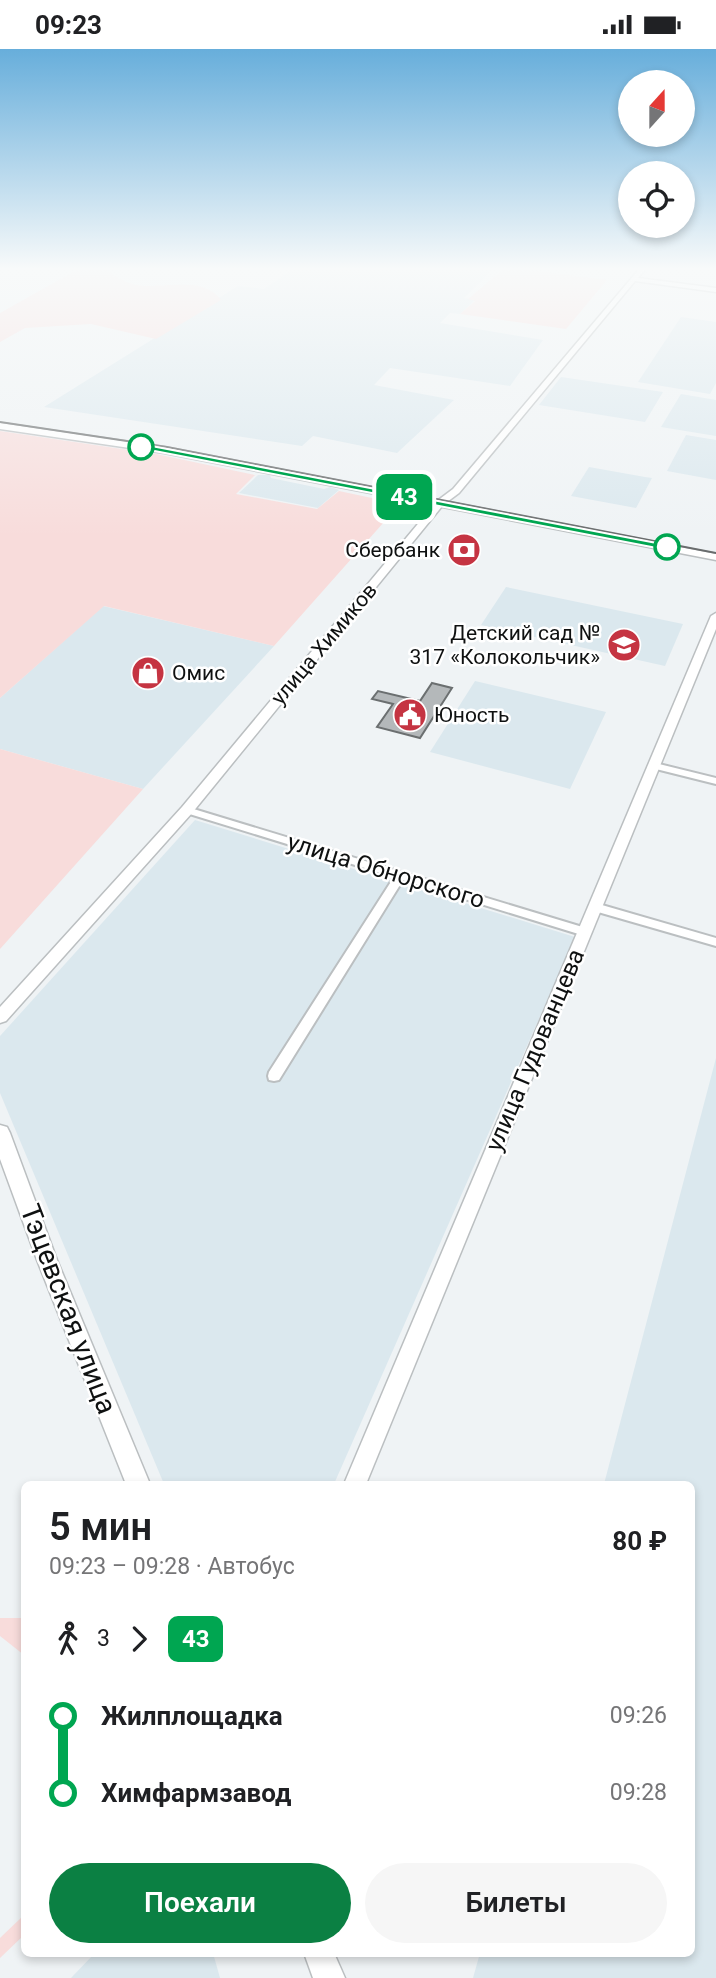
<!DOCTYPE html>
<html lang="ru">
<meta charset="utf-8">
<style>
body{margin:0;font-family:Roboto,sans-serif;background:#f6f6f6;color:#202124;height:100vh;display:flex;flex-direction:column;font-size:26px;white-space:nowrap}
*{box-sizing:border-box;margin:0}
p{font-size:23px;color:#757577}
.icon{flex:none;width:38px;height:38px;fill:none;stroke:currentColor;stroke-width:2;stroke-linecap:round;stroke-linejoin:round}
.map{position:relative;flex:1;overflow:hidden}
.details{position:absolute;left:21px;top:1432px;width:674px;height:476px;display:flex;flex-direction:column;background:#fff;border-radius:10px;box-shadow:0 4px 10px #0003}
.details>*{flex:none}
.badge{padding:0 14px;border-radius:10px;font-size:24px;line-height:46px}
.needle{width:46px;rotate:21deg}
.controls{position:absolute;left:618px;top:21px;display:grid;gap:14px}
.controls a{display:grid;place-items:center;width:77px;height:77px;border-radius:50%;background:#fff;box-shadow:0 4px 10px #0003;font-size:35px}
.map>.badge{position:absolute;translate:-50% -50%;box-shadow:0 0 0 4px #fff}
.legs{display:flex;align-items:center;gap:10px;height:77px;padding:0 28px;font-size:23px}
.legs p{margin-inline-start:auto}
.overview{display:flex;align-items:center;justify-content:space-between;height:119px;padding:0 28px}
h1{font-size:38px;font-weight:600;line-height:52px}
.cta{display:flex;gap:14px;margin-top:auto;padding:14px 28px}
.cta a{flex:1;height:80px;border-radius:42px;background:#0b8043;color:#fff;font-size:28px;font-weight:600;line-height:80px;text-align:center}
.cta a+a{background:#f6f6f6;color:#202124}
ul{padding:0 28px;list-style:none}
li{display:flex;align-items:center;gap:24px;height:77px;font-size:26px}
li i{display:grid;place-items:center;width:10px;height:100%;margin:0 9px;background:currentColor}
li i::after{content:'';width:18px;height:18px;margin:-9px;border:5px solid;border-radius:50%;background:#fff}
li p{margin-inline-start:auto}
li:first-child i{background:linear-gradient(#0000 50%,currentColor 0)}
li:last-child i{background:linear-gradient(currentColor 50%,#0000 0)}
.status{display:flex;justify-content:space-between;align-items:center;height:49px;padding:0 35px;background:#fff;direction:ltr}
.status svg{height:19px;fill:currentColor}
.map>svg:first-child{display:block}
</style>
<div class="status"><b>09:23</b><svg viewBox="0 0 49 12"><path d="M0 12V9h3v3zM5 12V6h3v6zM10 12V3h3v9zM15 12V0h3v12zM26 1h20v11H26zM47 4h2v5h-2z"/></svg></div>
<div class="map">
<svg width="716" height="1929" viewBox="0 0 716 1929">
<rect width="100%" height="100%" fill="#eff3f5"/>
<g fill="#dbe8ee">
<polygon points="296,218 495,218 464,249 475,251 460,265 450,264 440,274 543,291 510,337 390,319 374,336 454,351 397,404 313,387 302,397 44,358 238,237 264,240"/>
<polygon points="681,268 716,273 716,334 710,345 638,333"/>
<polygon points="561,328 663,343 645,373 539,356"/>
<polygon points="681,345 716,351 716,387 661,378"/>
<polygon points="686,386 716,391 716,431 667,422"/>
<polygon points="589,418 645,428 652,429 636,459 571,447"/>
<polygon points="258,426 270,426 271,429 324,440 330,438 339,441 318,459 239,444"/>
<polygon points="506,538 683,575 665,617 481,576"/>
<polygon points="103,557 274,597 143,740 0,700 0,649"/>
<polygon points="475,632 606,663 570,740 430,703"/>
<polygon points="195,771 575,888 334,1435 164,1435 0,1044 0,987"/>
<polygon points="716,1009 716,1929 473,1929 480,1904 691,1904 691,1435 604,1435"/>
<polygon points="95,1904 213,1904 220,1929 71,1929"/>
</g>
<g fill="#f8dcdb">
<path d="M82 218H113L107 221C115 227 126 234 136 236 164 241 201 225 221 251L156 290 91 275 25 279 0 293V264Z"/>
<polygon points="506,218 607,231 566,280 460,265 475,252 468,250"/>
<polygon points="0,382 156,405 255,426 236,445 317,460 339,442 400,455 274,597 104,557 0,649"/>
<polygon points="0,700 143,740 0,900"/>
<polygon points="0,1569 24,1569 24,1606 0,1587"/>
<polygon points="24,1866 24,1886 0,1909 0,1889"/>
</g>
<polygon fill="#b4b8ba" stroke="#6b6f70" stroke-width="2" points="432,634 452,639 420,689 377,678 393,655 372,650 378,642 420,652"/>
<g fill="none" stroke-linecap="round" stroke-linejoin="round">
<defs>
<g id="minor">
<polygon points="655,714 716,729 716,735 652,719 650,717"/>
<polygon points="187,758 589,880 591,883 585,887 403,831 279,1031 274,1032 269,1031 268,1027 269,1023 394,828 183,763 182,761"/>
<polygon points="595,854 716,889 716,897 591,861 589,858"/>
</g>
<g id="tertiary">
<polygon points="641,218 647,218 638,229 716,239 716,243 635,232 459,444 443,456 192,764 6,972 0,974 0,958 182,758 437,452 453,440"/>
<polygon points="716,564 716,580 366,1435 344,1435 711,567"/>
</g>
<g id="secondary">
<polygon points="0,374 164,398 716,505 716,511 164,404 0,380"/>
<polygon points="0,1076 7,1078 10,1084 57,1211 150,1435 126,1435 37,1211 0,1110"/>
<polygon points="304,1904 334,1904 345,1929 313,1929"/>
</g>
</defs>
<use href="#minor" stroke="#bbbfc1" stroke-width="4"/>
<use href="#tertiary" stroke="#bbbfc1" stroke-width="3"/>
<use href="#secondary" stroke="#bbbfc1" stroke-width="3"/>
<use href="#minor" fill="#fff" fill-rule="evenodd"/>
<use href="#tertiary" fill="#fff" fill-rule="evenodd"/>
<use href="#secondary" fill="#fff" fill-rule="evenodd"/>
<polyline stroke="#696c6d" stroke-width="2" points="0,373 167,398 716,504"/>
</g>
<linearGradient id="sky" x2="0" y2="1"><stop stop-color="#67aedb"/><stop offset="0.45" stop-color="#f8fafa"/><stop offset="1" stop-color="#f8fafa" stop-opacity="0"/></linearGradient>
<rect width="716" height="488" fill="url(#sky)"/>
<polygon fill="#00a651" stroke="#fff" stroke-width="2" points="141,395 667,496 671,498 667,501 139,399"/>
<defs>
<symbol id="bank-disc" viewBox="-11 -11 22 22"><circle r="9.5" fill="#c53442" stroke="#fff"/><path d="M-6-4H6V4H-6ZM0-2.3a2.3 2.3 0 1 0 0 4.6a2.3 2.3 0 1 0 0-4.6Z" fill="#fff"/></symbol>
<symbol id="school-disc" viewBox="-11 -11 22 22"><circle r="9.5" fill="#c53442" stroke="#fff"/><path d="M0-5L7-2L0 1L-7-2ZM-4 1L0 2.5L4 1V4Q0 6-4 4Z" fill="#fff"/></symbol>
<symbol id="shop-disc" viewBox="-11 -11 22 22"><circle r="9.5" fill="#c53442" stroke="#fff"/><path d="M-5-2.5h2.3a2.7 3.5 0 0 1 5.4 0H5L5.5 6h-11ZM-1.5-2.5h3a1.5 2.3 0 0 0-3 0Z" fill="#fff"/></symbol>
<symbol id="civic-disc" viewBox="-11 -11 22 22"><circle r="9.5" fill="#c53442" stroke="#fff"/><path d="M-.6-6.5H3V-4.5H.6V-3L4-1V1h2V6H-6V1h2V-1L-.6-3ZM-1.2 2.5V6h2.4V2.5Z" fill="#fff"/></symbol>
</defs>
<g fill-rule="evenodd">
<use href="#bank-disc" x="445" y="482" width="38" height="38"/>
<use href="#school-disc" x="605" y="577" width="38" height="38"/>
<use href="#shop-disc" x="129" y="605" width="38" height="38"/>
<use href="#civic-disc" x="391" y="647" width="38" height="38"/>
</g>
<g fill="#fff" stroke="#00a651" stroke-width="3.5">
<circle cx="141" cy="398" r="12"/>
<circle cx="667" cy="498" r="12"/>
</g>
<g text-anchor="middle" stroke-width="5" stroke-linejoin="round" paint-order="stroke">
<g font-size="21" fill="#0f1111" stroke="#fff" text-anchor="end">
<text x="440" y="508">Сбербанк</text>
<text x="600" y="591">Детский сад №<tspan x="600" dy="24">317 «Колокольчик»</tspan></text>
<text x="172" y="631" text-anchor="start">Омис</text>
<text x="434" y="673" text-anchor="start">Юность</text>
</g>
<g font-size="21" fill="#0f1111" stroke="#fff">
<text transform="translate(324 595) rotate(-50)" y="7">улица Химиков</text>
</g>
<g font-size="24" fill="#0f1111" stroke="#fff">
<text transform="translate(386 822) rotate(17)" y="8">улица Обнорского</text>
<text transform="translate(535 1001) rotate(-67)" y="8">улица Гудованцева</text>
</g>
<g font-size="28" fill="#0f1111" stroke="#fff">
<text transform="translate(69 1260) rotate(69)" y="10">Тэцевская улица</text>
</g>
</g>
</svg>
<div class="controls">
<a><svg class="needle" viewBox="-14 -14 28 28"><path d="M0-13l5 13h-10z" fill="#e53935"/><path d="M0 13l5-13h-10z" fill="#757577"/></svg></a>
<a><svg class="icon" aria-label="locate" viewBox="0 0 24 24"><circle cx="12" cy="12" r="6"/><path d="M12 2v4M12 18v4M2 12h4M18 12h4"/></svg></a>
</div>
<b class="badge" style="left:404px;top:448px;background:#00a651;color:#fff">43</b>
<section class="details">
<div class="overview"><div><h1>5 мин</h1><p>09:23 – 09:28 · Автобус</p></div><b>80 ₽</b></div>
<div class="legs"><svg class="icon" aria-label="walk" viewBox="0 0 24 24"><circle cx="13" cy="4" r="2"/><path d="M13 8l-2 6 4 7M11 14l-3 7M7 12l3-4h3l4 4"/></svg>3<svg class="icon" aria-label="forward" viewBox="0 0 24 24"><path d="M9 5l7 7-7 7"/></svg><b class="badge" style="background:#00a651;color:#fff">43</b></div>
<ul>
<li><i style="color:#00a651"></i><b>Жилплощадка</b><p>09:26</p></li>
<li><i style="color:#00a651"></i><b>Химфармзавод</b><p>09:28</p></li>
</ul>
<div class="cta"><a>Поехали</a><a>Билеты</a></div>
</section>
</div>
